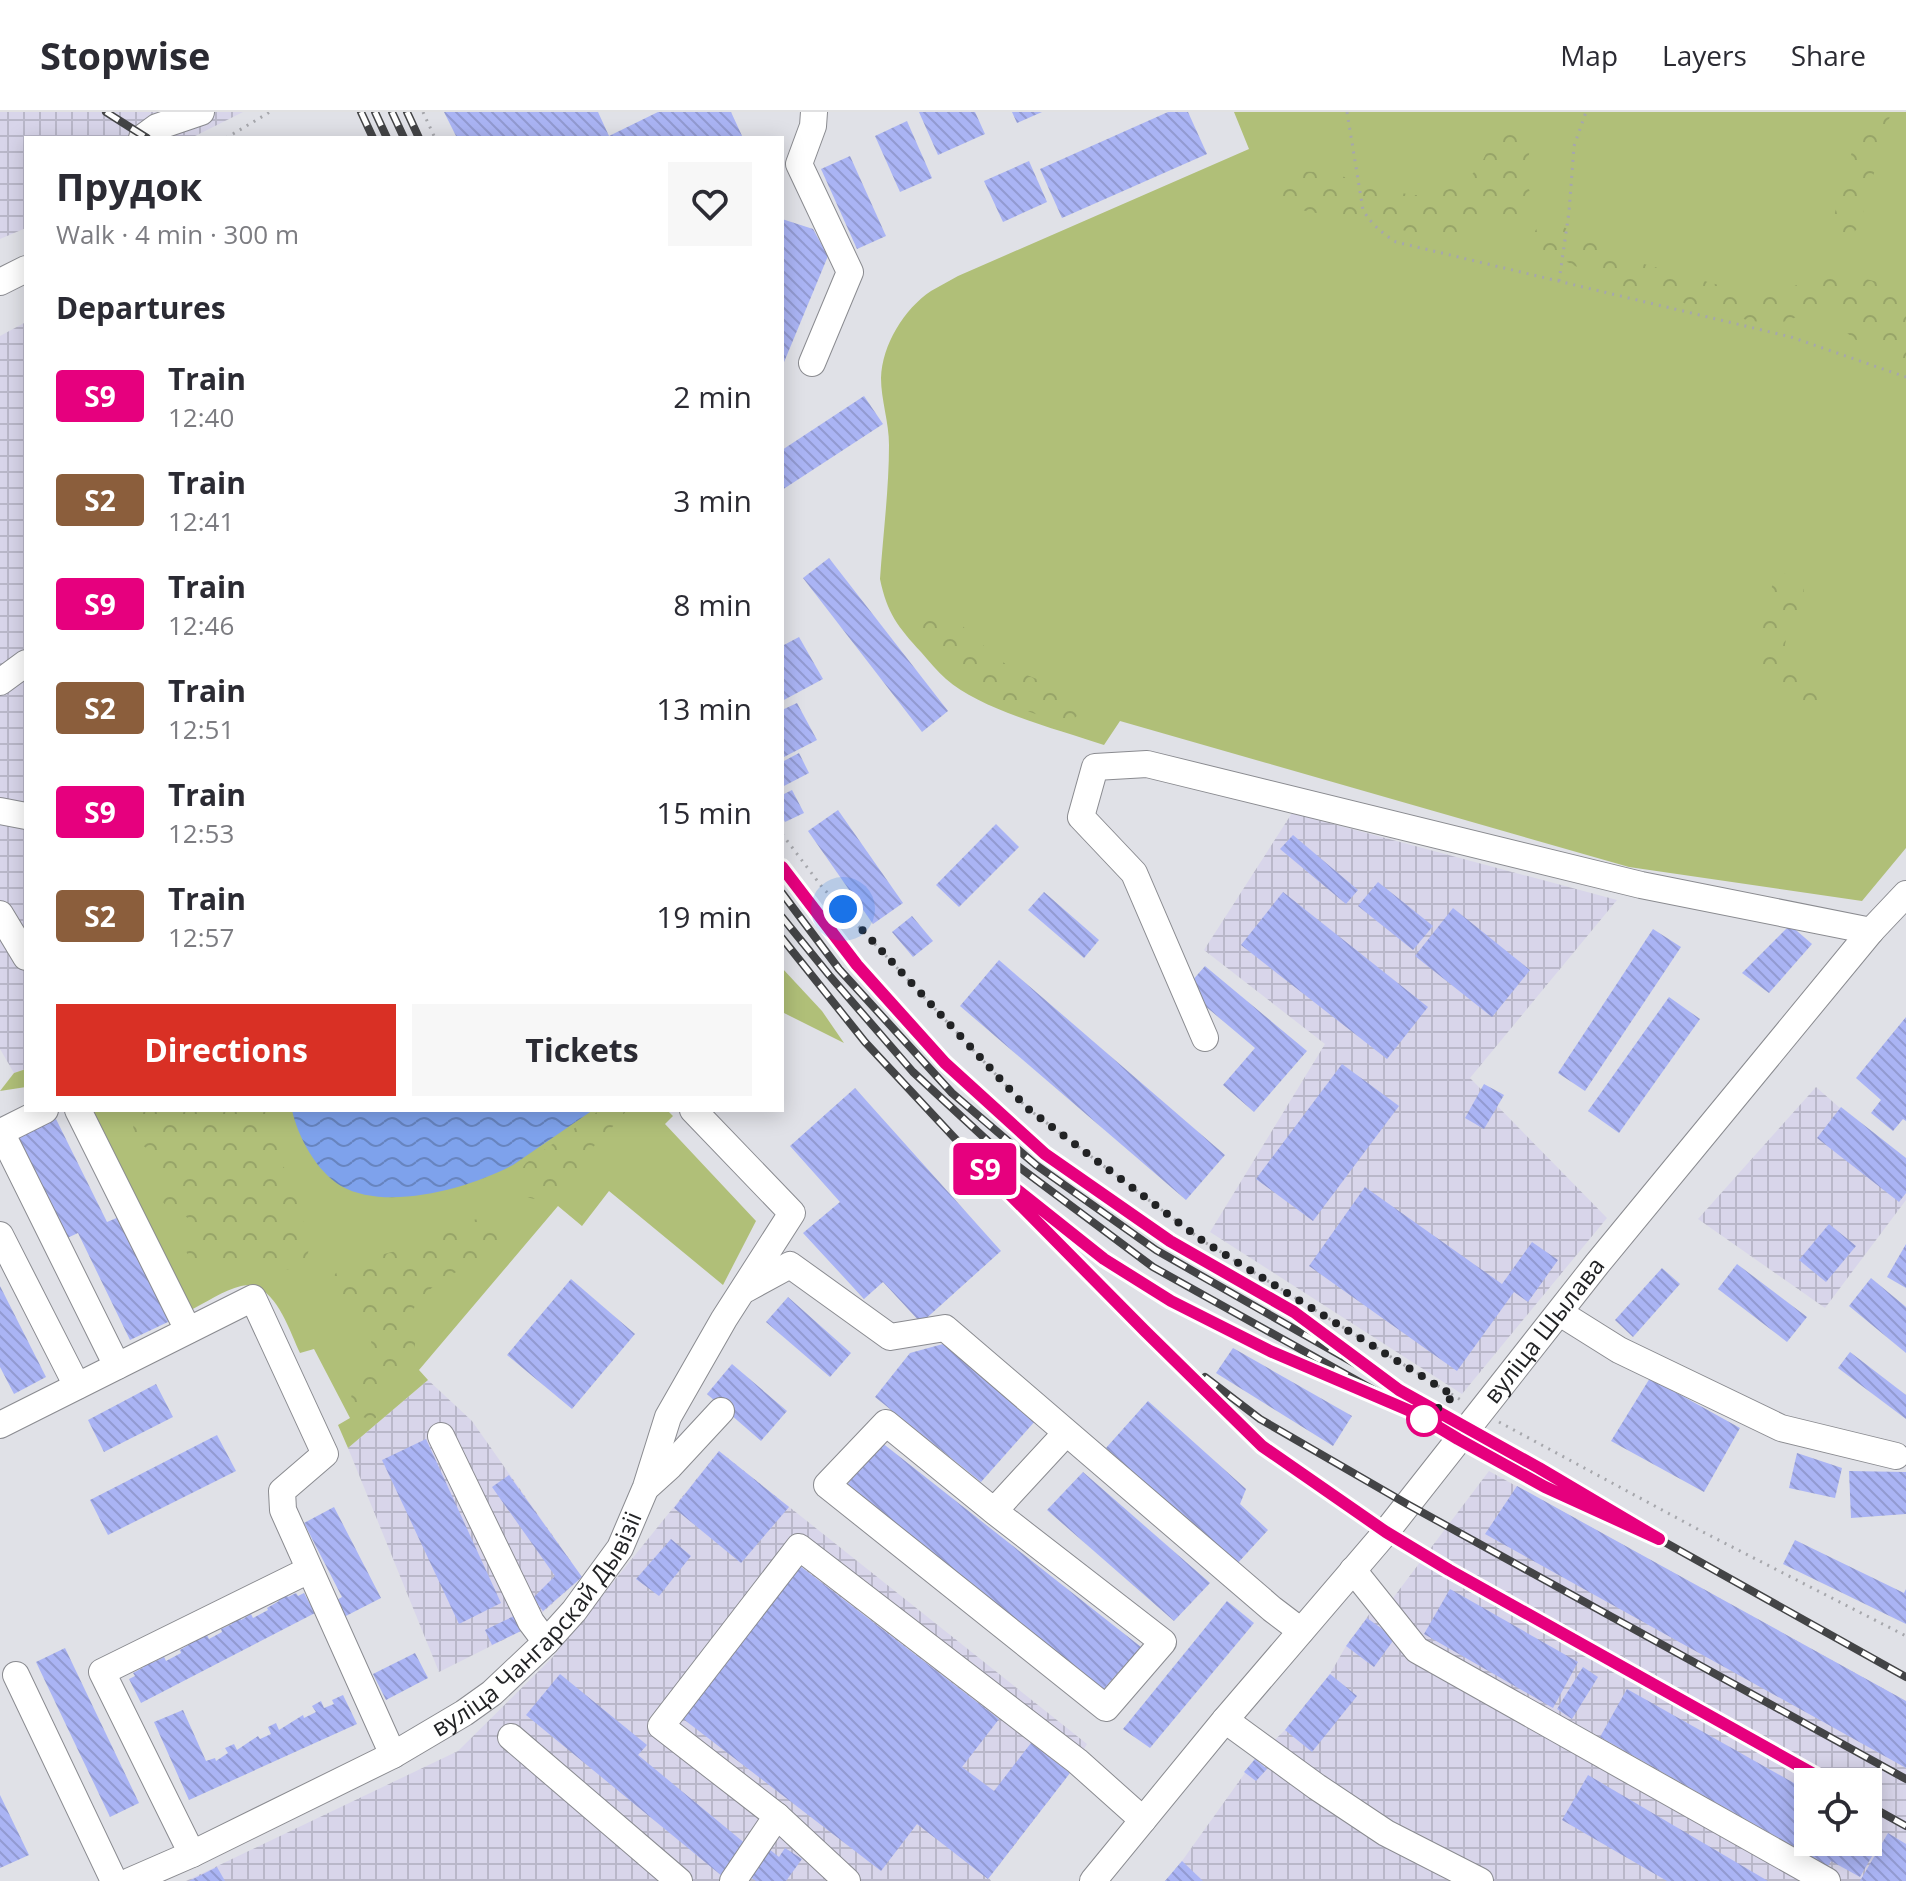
<!DOCTYPE html>
<meta charset="utf-8">
<style>
body{margin:0;font-family:"Open Sans",sans-serif;background:#f7f7f7;color:#2b2b33;height:100vh;display:flex;flex-direction:column;font-size:30px;white-space:nowrap}
*{box-sizing:border-box;margin:0}
p{font-size:26px;color:#7c7c81}
.icon{flex:none;width:44px;height:44px;fill:none;stroke:currentColor;stroke-width:2;stroke-linecap:round;stroke-linejoin:round}
.map{position:relative;flex:1;overflow:hidden}
.drawer{position:absolute;left:24px;top:24px;width:760px;height:976px;display:flex;flex-direction:column;background:#fff;border-radius:0px;box-shadow:0 4px 20px #0003}
.drawer>*{flex:none}
.badge{padding:0 16px;border-radius:6px;font-size:28px;line-height:52px}
.buttons{position:absolute;left:1794px;top:1656px;display:grid;gap:16px}
.buttons a{display:grid;place-items:center;width:88px;height:88px;border-radius:0px;background:#fff;box-shadow:0 4px 20px #0003;font-size:40px}
.you{position:absolute;width:40px;height:40px;margin:-20px;border:6px solid #fff;border-radius:50%;background:#1a73e8;box-shadow:0 0 0 12px #1a73e833}
.map>.badge{position:absolute;translate:-50% -50%;box-shadow:0 0 0 4px #fff}
h2{padding:0 32px;font-size:30px;line-height:72px}
.round{display:grid;place-items:center;flex:none;width:84px;height:84px;border-radius:0px;background:#f7f7f7}
.headline{display:flex;align-items:center;justify-content:space-between;height:136px;padding:0 32px}
h1{font-size:38px;font-weight:700;line-height:60px}
.action{display:flex;gap:16px;margin-top:auto;padding:16px 32px}
.action a{flex:1;height:92px;border-radius:0px;background:#d93025;color:#fff;font-size:32px;font-weight:700;line-height:92px;text-align:center}
.action a+a{background:#f7f7f7;color:#2b2b33}
ul{padding:0;list-style:none}
li{display:flex;align-items:center;gap:24px;height:104px;padding:0 32px}
li div{flex:1}
li b{display:block;font-size:30px}
li em{font-style:normal}
li .badge{min-width:88px;font-weight:700;text-align:center}
header{display:flex;align-items:center;gap:48px;box-sizing:border-box;height:112px;padding:0 40px;background:#fff;border-bottom:2px solid #e1e1e2}
header strong{font-size:38px}
nav{display:flex;gap:44px;margin-inline-start:auto;font-size:28px}
.map>svg:first-child{display:block}
</style>
<header>
<strong>Stopwise</strong>
<nav><a>Map</a><a>Layers</a><a>Share</a></nav>
</header>
<div class="map">
<svg width="1906" height="1769" viewBox="0 0 1906 1769">
<defs>
<pattern id="industrial-grid" width="8" height="8" patternUnits="userSpaceOnUse" patternTransform="scale(2)"><rect width="8" height="8" fill="#d8d5ea"/><path d="M0 4h8M4 0v8" fill="none" stroke="#b9b7c9"/></pattern>
<pattern id="forest-crowns" width="20" height="18" patternUnits="userSpaceOnUse" patternTransform="scale(2)"><rect width="20" height="18" fill="#b0bf78"/><path d="M2 6a3 3 0 1 1 6 0M12 15a3 3 0 1 1 6 0" fill="none" stroke="#97a468"/></pattern>
<pattern id="water-waves" width="16" height="10" patternUnits="userSpaceOnUse" patternTransform="scale(2)"><rect width="16" height="10" fill="#7ea2ec"/><path d="M0 5q4-4 8 0t8 0" fill="none" stroke="#6784bf"/></pattern>
<pattern id="building-back-hatch" width="6" height="6" patternUnits="userSpaceOnUse" patternTransform="scale(2)"><rect width="6" height="6" fill="#aab4f4"/><path d="M-1 5l2 2M0 0l6 6M5-1l2 2" fill="none" stroke="#929ad1"/></pattern>
</defs>
<rect width="100%" height="100%" fill="#e0e1e7"/>
<g fill="url(#industrial-grid)" fill-rule="evenodd">
<polygon points="0,0 243,0 191,26 26,26 26,116 0,127"/>
<polygon points="26,210 26,957 14,961 0,937 0,224"/>
<polygon points="1292,701 1617,788 1470,966 1607,1106 1462,1282 1210,1120 1325,932 1204,838"/>
<polygon points="1816,975 1906,1054 1906,1088 1825,1196 1698,1107"/>
<polygon points="428,1268 472,1309 582,1465 523,1518 439,1560 348,1336"/>
<polygon points="719,1339 1087,1632 1070,1661 989,1766 991,1769 186,1769 458,1639 552,1546"/>
<path d="M1489 1359 1906 1589V1769H1165L1182 1749 1255 1647 1285 1618 1330 1562 1346 1534 1381 1486 1390 1490ZM1808 1670H1868V1730H1808Z"/>
</g>
<g fill="#b0bf78">
<path d="M1234 0H1906V736L1862 789 1629 755 1120 609 1104 633C1059 618 981 598 946 567 937 559 929 549 921 540 898 515 887 501 880 467 883 423 889 377 889 333 889 310 881 288 881 266 882 233 904 197 931 179 940 174 949 169 958 164L1249 37Z"/>
<polygon points="782,856 822,899 844,931 782,900"/>
<polygon points="26,957 26,975 0,979 14,961"/>
<path d="M92 998H667L673 1004 665 1012 756 1109 723 1173 609 1079 582 1114 558 1094 419 1258 428 1268 348 1336 338 1313 350 1306 314 1237 300 1241C289 1218 274 1167 241 1174 224 1178 205 1191 189 1199Z"/>
</g>
<g fill="url(#forest-crowns)">
<polygon points="1863,0 1891,0 1859,115 1854,120 1842,121 1833,111 1834,104"/>
<path d="M1505 19C1545 18 1523 48 1527 70 1529 82 1540 96 1529 106 1516 117 1502 102 1487 104 1475 105 1471 114 1462 120 1454 125 1446 125 1437 125L1301 98C1289 95 1284 92 1279 81 1281 75 1283 69 1289 65 1316 47 1383 81 1415 83 1438 84 1461 75 1476 58 1488 45 1488 27 1505 19Z"/>
<path d="M1545 111 1558 112 1580 124 1644 152 1715 172 1739 176 1770 178 1786 176 1831 164 1852 163 1906 178V254L1885 234 1856 228 1847 221 1839 199 1832 195 1822 194 1814 196 1790 208 1778 211 1751 209 1624 175 1577 155 1538 135C1531 125 1533 116 1545 111Z"/>
<path d="M1787 461C1826 467 1785 515 1785 535 1784 566 1832 565 1822 585 1813 602 1763 580 1757 567 1754 561 1755 554 1755 548L1772 474 1779 464Z"/>
<path d="M938 505H948L957 509 998 547 1017 559 1071 581 1077 587 1081 595C1079 602 1077 606 1070 608 1048 613 974 577 956 563 943 553 931 540 922 526L923 513 929 508Z"/>
<path d="M130 998H268C272 1005 277 1012 278 1020 279 1030 275 1040 280 1050 284 1058 292 1061 296 1068 303 1079 299 1092 302 1104 306 1127 321 1148 286 1158 272 1161 258 1153 244 1154 227 1154 205 1163 191 1149 179 1135 195 1123 189 1109 184 1097 168 1099 161 1088 150 1073 165 1061 158 1047 154 1038 142 1036 137 1027 131 1018 135 1007 130 998Z"/>
<path d="M600 998H627C616 1013 601 1025 589 1040 579 1053 572 1070 558 1080 533 1098 501 1079 526 1051Z"/>
<path d="M478 1107C486 1108 495 1109 499 1117 512 1145 459 1156 445 1166 434 1173 421 1184 414 1196 407 1209 415 1219 415 1232 415 1241 412 1254 407 1261L392 1264 377 1278 376 1306C367 1307 359 1306 354 1298 341 1279 372 1266 372 1243 373 1229 367 1208 357 1197 347 1187 336 1186 331 1171 334 1159 342 1155 353 1150L431 1130 468 1109Z"/>
</g>
<path fill="url(#water-waves)" d="M292 998H593L513 1053C470 1076 387 1100 341 1074 316 1059 298 1025 292 998Z"/>
<g fill="url(#building-back-hatch)">
<polygon points="444,0 598,0 609,24 658,0 731,0 743,26 457,26"/>
<polygon points="919,0 975,0 985,22 938,43"/>
<polygon points="1012,0 1042,0 1017,11"/>
<polygon points="1168,0 1188,0 1207,42 1062,106 1040,57"/>
<polygon points="907,9 932,66 900,80 875,24"/>
<polygon points="850,44 886,124 857,137 821,57"/>
<polygon points="1029,49 1047,90 1003,110 984,69"/>
<polygon points="782,107 813,117 828,144 782,255"/>
<polygon points="864,284 883,312 782,378 782,338"/>
<polygon points="829,446 948,599 922,620 803,466"/>
<polygon points="799,525 823,567 782,589 782,534"/>
<polygon points="797,591 817,628 782,646 782,598"/>
<polygon points="799,641 809,661 782,675 782,650"/>
<polygon points="792,678 804,701 785,710 782,704 782,683"/>
<polygon points="838,698 903,791 873,812 808,719"/>
<polygon points="996,712 1019,735 959,795 936,773"/>
<polygon points="1293,723 1358,778 1346,792 1280,737"/>
<polygon points="1378,770 1433,814 1413,838 1358,794"/>
<polygon points="1044,780 1099,828 1084,846 1028,798"/>
<polygon points="1283,780 1428,895 1387,947 1241,833"/>
<polygon points="1453,796 1530,858 1492,905 1415,844"/>
<polygon points="912,804 933,829 913,845 892,820"/>
<polygon points="1790,813 1812,832 1769,881 1742,861"/>
<polygon points="1653,817 1681,835 1585,979 1558,961"/>
<polygon points="999,848 1225,1043 1186,1088 960,894"/>
<polygon points="1205,854 1307,939 1254,1000 1223,973 1255,936 1185,877"/>
<polygon points="1669,885 1700,907 1619,1021 1588,999"/>
<polygon points="1906,905 1906,1009 1903,1007 1893,1019 1871,1001 1881,988 1856,966"/>
<polygon points="1342,952 1399,994 1313,1109 1256,1067"/>
<polygon points="1484,972 1504,983 1484,1017 1465,1006"/>
<polygon points="855,976 1001,1139 921,1211 883,1170 864,1187 803,1121 840,1090 790,1034"/>
<polygon points="1841,995 1906,1046 1906,1081 1899,1090 1817,1026"/>
<polygon points="56,1007 107,1110 119,1105 170,1209 130,1228 78,1121 65,1127 15,1027"/>
<polygon points="1365,1075 1502,1172 1532,1130 1558,1148 1528,1190 1514,1180 1457,1259 1309,1154"/>
<polygon points="1829,1112 1856,1134 1826,1170 1799,1148"/>
<polygon points="1906,1132 1906,1176 1887,1165"/>
<polygon points="1737,1152 1807,1205 1787,1230 1718,1177"/>
<polygon points="1662,1156 1680,1172 1633,1225 1615,1208"/>
<polygon points="1871,1166 1906,1195 1906,1241 1849,1194"/>
<polygon points="571,1167 635,1222 572,1297 507,1243"/>
<polygon points="0,1174 46,1265 14,1282 0,1255"/>
<polygon points="788,1185 851,1241 830,1265 766,1210"/>
<polygon points="943,1232 1036,1308 981,1370 875,1285 910,1241"/>
<polygon points="1233,1236 1352,1304 1333,1334 1216,1261"/>
<polygon points="1850,1240 1906,1283 1906,1307 1838,1256"/>
<polygon points="732,1252 787,1299 761,1329 707,1282"/>
<polygon points="1650,1266 1740,1316 1704,1380 1611,1329"/>
<polygon points="156,1272 173,1305 104,1340 88,1308"/>
<polygon points="1148,1289 1246,1377 1240,1392 1268,1418 1236,1453 1106,1336"/>
<polygon points="217,1323 236,1359 108,1423 90,1388"/>
<polygon points="426,1327 501,1491 459,1512 382,1348"/>
<polygon points="881,1330 1141,1535 1101,1580 843,1378"/>
<polygon points="719,1339 789,1395 741,1451 674,1396"/>
<polygon points="1797,1341 1842,1356 1835,1386 1789,1376"/>
<polygon points="1849,1359 1906,1360 1906,1402 1851,1406"/>
<polygon points="1083,1360 1210,1471 1174,1509 1047,1398"/>
<polygon points="509,1363 582,1465 543,1499 533,1486 555,1464 492,1375"/>
<polygon points="1517,1374 1906,1589 1906,1656 1485,1422"/>
<polygon points="334,1395 381,1486 342,1506 333,1490 342,1485 304,1411"/>
<polygon points="671,1427 691,1444 659,1484 636,1467"/>
<polygon points="1795,1428 1904,1481 1906,1477 1906,1512 1783,1452"/>
<polygon points="800,1454 999,1607 962,1655 994,1679 1031,1631 1070,1661 988,1767 917,1712 881,1759 682,1606"/>
<polygon points="1450,1477 1578,1550 1553,1596 1424,1522"/>
<polygon points="285,1480 288,1485 296,1481 298,1484 304,1481 315,1501 141,1591 129,1567 135,1564 133,1561 144,1555 141,1551 150,1546 152,1551 164,1545 166,1549 181,1541 180,1538 190,1532 187,1528 196,1523 198,1528 207,1523 209,1527 222,1520 221,1517 232,1512 230,1508 239,1503 241,1508 251,1502 253,1506 268,1498 267,1496 279,1489 277,1484"/>
<polygon points="1227,1489 1254,1511 1150,1636 1123,1617"/>
<polygon points="516,1503 523,1518 492,1533 485,1518"/>
<polygon points="1367,1506 1395,1526 1374,1555 1346,1534"/>
<polygon points="65,1536 139,1691 110,1705 36,1550"/>
<polygon points="415,1541 428,1566 386,1588 373,1562"/>
<polygon points="1583,1555 1598,1565 1572,1607 1557,1597"/>
<polygon points="560,1562 647,1633 638,1643 747,1733 722,1764 526,1603"/>
<polygon points="1330,1562 1357,1584 1312,1640 1285,1618"/>
<polygon points="1627,1577 1808,1679 1808,1730 1868,1730 1868,1720 1882,1727 1860,1765 1831,1749 1828,1754 1600,1625"/>
<polygon points="343,1583 357,1612 189,1688 154,1610 183,1598 206,1649 215,1646 216,1649 228,1641 225,1636 234,1632 237,1638 258,1624 260,1627 271,1622 268,1615 276,1611 279,1618 303,1603 304,1606 316,1600 312,1594 321,1589 324,1596 334,1592 332,1588"/>
<polygon points="1255,1647 1267,1657 1256,1669 1244,1660"/>
<polygon points="1588,1663 1768,1769 1667,1769 1562,1708"/>
<polygon points="0,1683 29,1743 0,1756"/>
<polygon points="1888,1721 1906,1732 1906,1769 1860,1769"/>
<polygon points="785,1736 802,1747 786,1769 756,1769 749,1764 769,1737 779,1745"/>
<polygon points="1182,1749 1203,1769 1165,1769"/>
<polygon points="217,1755 225,1769 189,1769"/>
</g>
<g fill="none" stroke-linecap="round" stroke-linejoin="round">
<defs>
<g id="minor">
<polyline points="142,26 157,15 201,0"/>
<polyline points="0,170 26,157"/>
<polyline points="812,251 850,160 799,52 813,14 814,0"/>
<polyline points="0,570 26,551"/>
<polyline points="0,699 26,704"/>
<polyline points="0,802 26,845"/>
<polyline points="1205,926 1134,761 1081,705 1095,655 1147,652 1641,773 1871,819"/>
<polyline points="45,998 1,1020 117,1254"/>
<polyline points="78,998 188,1218"/>
<polyline points="0,1123 77,1274"/>
<polyline points="746,1177 790,1153 890,1225 945,1216 1272,1497 1301,1519"/>
<polyline points="1560,1201 1619,1238 1781,1316 1896,1344"/>
<polyline points="0,1313 253,1186 325,1342 282,1379 283,1398 393,1643"/>
<polyline points="441,1324 531,1510 546,1530"/>
<polyline points="649,1373 670,1354 721,1299"/>
<polyline points="994,1399 886,1311 827,1373 1106,1596 1163,1530 994,1399 1066,1321"/>
<polyline points="1353,1458 1417,1538 1827,1769"/>
<polyline points="16,1563 114,1769"/>
<polyline points="1225,1608 1317,1675 1386,1721 1480,1769"/>
<polyline points="511,1625 679,1769"/>
<polyline points="777,1704 847,1769"/>
<polyline points="192,1742 102,1560 309,1458"/>
<path id="s1" d="M130 1769 192 1742 393 1643 464 1601 492 1581 546 1530 574 1499 620 1436 646 1375 668 1305 724 1207 792 1101 693 998"/>
<polyline points="733,1769 777,1704 661,1614 799,1435 1077,1649 1143,1708"/>
<path id="s2" d="M1093 1769 1225 1608 1386 1420 1597 1152 1871 819 1906 782"/>
</g>
</defs>
<use href="#minor" stroke="#8a8b90" stroke-width="28"/>
<g stroke="#a6a7ac" stroke-width="3" stroke-dasharray="2 6" stroke-linecap="butt">
<polyline points="423,0 435,26"/>
<path d="M1347 0 1363 98C1372 113 1382 121 1396 130L1791 225 1906 265"/>
<polyline points="226,26 270,0"/>
<polyline points="1559,169 1569,100 1574,34 1586,0"/>
<polyline points="782,722 822,775 1027,996 1203,1129 1461,1288"/>
<polyline points="1499,1310 1703,1420 1906,1524"/>
</g>
<use href="#minor" stroke="#fff" stroke-width="26"/>
<defs>
<g id="rail">
<polyline points="106,0 147,26"/>
<polyline points="361,0 373,26"/>
<polyline points="375,0 387,26"/>
<polyline points="392,0 404,26"/>
<polyline points="407,0 419,26"/>
<polyline points="782,756 857,853 945,951 1045,1042 1170,1129 1294,1200 1332,1228"/>
<polyline points="782,781 839,857 952,981 1036,1053 1156,1138 1580,1380"/>
<polyline points="782,805 829,863 913,960 1003,1043 1153,1155 1415,1301 1458,1327 1545,1375 1659,1427 1906,1565"/>
<polyline points="782,826 865,930 962,1034 1145,1219 1262,1334 1386,1420 1449,1458 1828,1670"/>
<path d="M1025 1084C1052 1105 1078 1130 1106 1149 1176 1195 1252 1231 1329 1264"/>
<polyline points="1205,1265 1260,1307 1407,1392 1906,1667"/>
<polyline points="1868,1693 1906,1714"/>
</g>
</defs>
<use href="#rail" stroke="#434446" stroke-width="8"/>
<use href="#rail" stroke="#fff" stroke-width="5" stroke-dasharray="15" stroke-linecap="butt"/>
</g>
<g fill="none" stroke-linecap="round" stroke-linejoin="round">
<defs>
<polyline id="line" points="782,755 857,853 945,951 1045,1042 1170,1129 1294,1200 1399,1278 1539,1356 1659,1427 1545,1375 1458,1327 1415,1301 1270,1239 1171,1189 1104,1147 962,1034 1145,1219 1262,1334 1386,1420 1449,1458 1828,1670"/>
</defs>
<use href="#line" stroke="#fff" stroke-width="18"/>
<use href="#line" stroke="#e6007e" stroke-width="12"/>
<polyline stroke="#222325" stroke-width="8" stroke-dasharray="0 14.4" points="843,797 1027,996 1203,1129 1454,1284 1424,1307"/>
</g>
<circle fill="#fff" stroke="#e6007e" stroke-width="4" cx="1424" cy="1307" r="16"/>
<g text-anchor="middle" stroke-width="7" stroke-linejoin="round" paint-order="stroke">
<g font-size="24" fill="#222325" stroke="#fff">
<text dy="8" stroke="none"><textPath href="#s2" startOffset="712">вуліца Шылава</textPath></text>
<text dy="8" stroke="none"><textPath href="#s1" startOffset="490">вуліца Чангарскай Дывізіі</textPath></text>
</g>
</g>
</svg>
<div class="buttons">
<a><svg class="icon" aria-label="locate" viewBox="0 0 24 24"><circle cx="12" cy="12" r="6"/><path d="M12 2v4M12 18v4M2 12h4M18 12h4"/></svg></a>
</div>
<div class="you" style="left:843px;top:797px"></div>
<b class="badge" style="left:985px;top:1057px;background:#e6007e;color:#fff">S9</b>
<section class="drawer">
<div class="headline"><div><h1>Прудок</h1><p>Walk · 4 min · 300 m</p></div><a class="round"><svg class="icon" aria-label="heart" viewBox="0 0 24 24"><path d="M12 20l-8-8c-3-5 5-10 8-4 3-6 11-1 8 4z"/></svg></a></div>
<h2>Departures</h2>
<ul>
<li><span class="badge" style="background:#e6007e;color:#fff">S9</span><div><b>Train</b><p>12:40</p></div><em>2 min</em></li>
<li><span class="badge" style="background:#8b5e3c;color:#fff">S2</span><div><b>Train</b><p>12:41</p></div><em>3 min</em></li>
<li><span class="badge" style="background:#e6007e;color:#fff">S9</span><div><b>Train</b><p>12:46</p></div><em>8 min</em></li>
<li><span class="badge" style="background:#8b5e3c;color:#fff">S2</span><div><b>Train</b><p>12:51</p></div><em>13 min</em></li>
<li><span class="badge" style="background:#e6007e;color:#fff">S9</span><div><b>Train</b><p>12:53</p></div><em>15 min</em></li>
<li><span class="badge" style="background:#8b5e3c;color:#fff">S2</span><div><b>Train</b><p>12:57</p></div><em>19 min</em></li>
</ul>
<div class="action"><a>Directions</a><a>Tickets</a></div>
</section>
</div>
